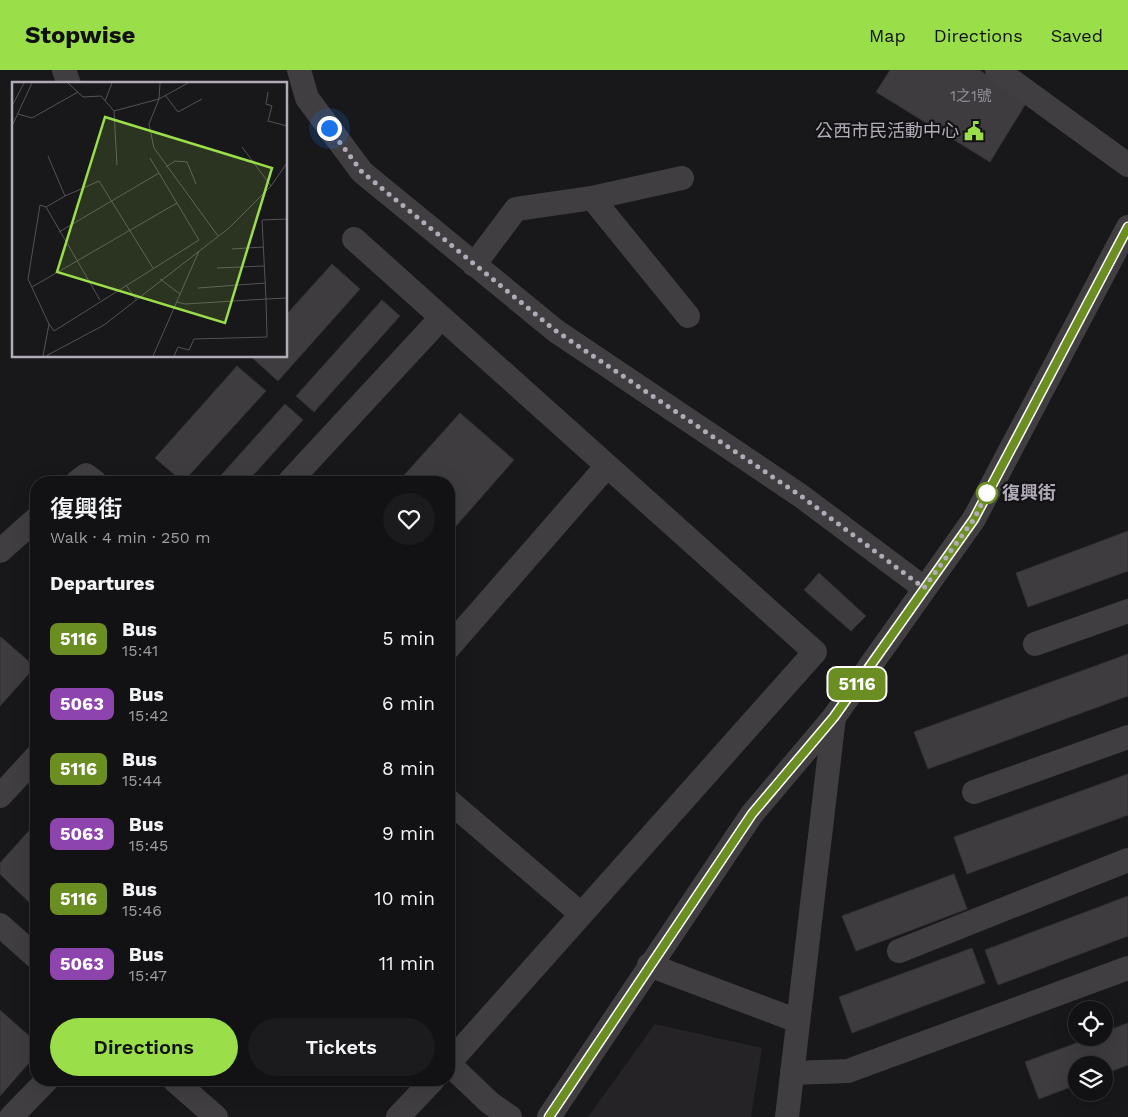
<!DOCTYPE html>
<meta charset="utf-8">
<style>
body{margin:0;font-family:"Work Sans","Noto Sans TC",sans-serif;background:#1b1a1c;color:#f1f3f6;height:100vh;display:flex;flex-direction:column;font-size:19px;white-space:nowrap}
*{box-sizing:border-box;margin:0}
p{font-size:16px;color:#9c9da0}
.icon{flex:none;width:28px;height:28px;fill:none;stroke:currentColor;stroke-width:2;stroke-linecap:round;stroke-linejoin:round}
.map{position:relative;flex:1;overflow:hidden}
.drawer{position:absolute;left:30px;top:406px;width:425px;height:610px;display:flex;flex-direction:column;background:#121113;border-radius:20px;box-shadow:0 5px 20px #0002,0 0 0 1px #313133}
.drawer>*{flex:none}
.badge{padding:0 10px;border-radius:8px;font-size:18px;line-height:32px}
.tools{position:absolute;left:1068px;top:931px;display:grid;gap:10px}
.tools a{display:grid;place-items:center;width:45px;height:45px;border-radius:50%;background:#121113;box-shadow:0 5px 20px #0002,0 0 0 1px #313133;font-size:25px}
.you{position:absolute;width:25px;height:25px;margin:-12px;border:4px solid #fff;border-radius:50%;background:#1a73e8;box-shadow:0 0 0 8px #1a73e833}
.map>.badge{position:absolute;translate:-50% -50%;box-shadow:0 0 0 2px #fff}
h2{padding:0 20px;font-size:19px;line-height:45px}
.round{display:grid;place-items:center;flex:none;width:52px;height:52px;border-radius:26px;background:#1b1a1c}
.summary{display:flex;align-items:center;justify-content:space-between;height:85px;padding:0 20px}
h1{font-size:24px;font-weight:600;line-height:38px}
.primary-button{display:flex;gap:10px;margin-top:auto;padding:10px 20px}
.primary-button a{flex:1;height:58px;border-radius:30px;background:#9ade4a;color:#111;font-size:20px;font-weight:600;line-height:58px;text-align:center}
.primary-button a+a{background:#1b1a1c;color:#f1f3f6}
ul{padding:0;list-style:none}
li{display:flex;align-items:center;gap:15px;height:65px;padding:0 20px}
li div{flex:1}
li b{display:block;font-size:19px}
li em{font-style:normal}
li .badge{min-width:55px;font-weight:700;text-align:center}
header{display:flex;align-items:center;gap:30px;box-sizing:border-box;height:70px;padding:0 25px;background:#9ade4a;color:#111}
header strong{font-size:24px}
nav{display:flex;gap:28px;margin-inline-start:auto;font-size:18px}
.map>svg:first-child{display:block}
</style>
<header>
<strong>Stopwise</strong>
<nav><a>Map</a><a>Directions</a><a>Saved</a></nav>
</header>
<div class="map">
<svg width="1128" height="1047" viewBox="0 0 1128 1047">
<rect width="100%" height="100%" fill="#181719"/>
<polygon fill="#252326" points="655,954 762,978 751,1047 588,1047"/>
<g fill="#3f3c40" stroke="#343135">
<polygon points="890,0 979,0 1028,30 990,92 876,22"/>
<polygon points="332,194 360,219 278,311 250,286 286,286 286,245"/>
<polygon points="382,230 400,246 314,342 296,326"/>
<polygon points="237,296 266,321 183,412 155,388"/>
<polygon points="285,334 303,350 247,412 215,412"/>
<polygon points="460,343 514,390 449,464 449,412 398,412"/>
<polygon points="1128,461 1128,501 1028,537 1016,503"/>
<polygon points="819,503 866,546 851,561 804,520"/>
<polygon points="1,567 35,597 0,636 0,568"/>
<polygon points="1128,584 1128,626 928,699 914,662"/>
<polygon points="1128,704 1128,745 967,804 954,767"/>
<polygon points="36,753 36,839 0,804 0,793"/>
<polygon points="954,804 967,839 856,881 842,846"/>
<polygon points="1128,826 1128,866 998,915 985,880"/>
<polygon points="972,878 985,913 852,963 839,927"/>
<polygon points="0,940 36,972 36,985 0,1026"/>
<polygon points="1128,953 1128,995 1104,1004 1104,995 1076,995 1076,1015 1039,1029 1025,992 1090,968 1104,968 1104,962"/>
</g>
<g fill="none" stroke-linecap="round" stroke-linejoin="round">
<g stroke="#413e42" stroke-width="24">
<polyline points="64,0 69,14"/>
<polyline points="299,0 307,28 362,102 556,261 801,426 924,518"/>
<polyline points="997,0 1128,95"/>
<polyline points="592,128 682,108"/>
<polyline points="354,169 815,582 449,993"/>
<polyline points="474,195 516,139 592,128 688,246"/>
<polyline points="77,412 86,405 95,412"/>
<polyline points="289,412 441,248"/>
<polyline points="0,481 36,449"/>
<polyline points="1035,574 1128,541"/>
<polyline points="449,577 607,396"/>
<polyline points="974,722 1128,667"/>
<polyline points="0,726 36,687"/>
<polyline points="449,731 581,844"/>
<polyline points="0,855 36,887"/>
<polyline points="899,881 1128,790"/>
<polyline points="649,895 798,951"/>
<polyline points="449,994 490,1033 510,1047"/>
<polyline points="792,1003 848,1001 1128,898"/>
<polyline points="174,1010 216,1047"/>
<polyline points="11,1047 47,1010"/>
<polyline points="398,1047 433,1010"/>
<polyline points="549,1047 752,744 834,647 974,449 1128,157"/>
<polyline points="787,1047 834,647"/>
</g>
</g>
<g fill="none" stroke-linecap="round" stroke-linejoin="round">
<defs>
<polyline id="line" points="549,1047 752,744 834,647 974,449 1128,157"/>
</defs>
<use href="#line" stroke="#fff" stroke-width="11"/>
<use href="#line" stroke="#6b8e23" stroke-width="8"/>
<polyline stroke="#b1abb7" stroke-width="5" stroke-dasharray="0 9" points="329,58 362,102 556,261 801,426 924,518 974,449 987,423"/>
</g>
<defs>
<symbol id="civic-bare" viewBox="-9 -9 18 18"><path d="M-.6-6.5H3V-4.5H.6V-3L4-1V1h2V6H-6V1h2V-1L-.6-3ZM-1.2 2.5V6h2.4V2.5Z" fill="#9ade4a" stroke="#131214" stroke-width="2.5" paint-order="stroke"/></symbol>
</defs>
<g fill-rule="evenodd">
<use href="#civic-bare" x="960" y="47" width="28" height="28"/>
</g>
<circle fill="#fff" stroke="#6b8e23" stroke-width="2.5" cx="987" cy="423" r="10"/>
<g text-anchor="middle" stroke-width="4.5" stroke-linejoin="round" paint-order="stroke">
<g font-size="15" fill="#948f99">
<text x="971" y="31">1之1號</text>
</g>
<g font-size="18" fill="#b1abb7" stroke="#131214" text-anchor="end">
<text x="959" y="67">公西市民活動中心</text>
</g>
<g font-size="18" font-weight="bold" fill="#b1abb7" stroke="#131214" text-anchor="start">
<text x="1002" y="429">復興街</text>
</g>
</g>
<g transform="translate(12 12)">
<rect width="275" height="275" fill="#181719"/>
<path fill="none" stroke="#555258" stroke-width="1" d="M56 1 71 15 89 14 102 29 105 83M148 1 147 17 137 42 142 66 206 154M256 10 254 22 260 24 256 39 275 44M153 13 166 30 190 17M93 19 100 1M0 24 12 1M102 29 147 17 176 1M6 32 20 36 66 10M0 44 20 1M230 65 259 104M154 85 163 79 175 80 184 102M53 114 87 99 141 186M34 125 88 218M275 137 250 138 254 217 275 216M47 150 147 91M220 167 251 165M205 186 252 184M148 197 168 212M114 203 124 217M20 205 165 121M186 206 253 201M37 242 42 249 187 158 138 76M31 274 37 242 16 197 28 123 34 125 53 114 36 74M34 274 92 243 217 146 259 104 275 81M141 274 187 169M162 274 166 265 177 268 182 257 255 255 254 217 173 222 165 220"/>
<path fill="#9ade4a" fill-opacity="0.15" stroke="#9ade4a" stroke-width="2.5" d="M93 35 260 86 213 241 45 190Z"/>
<rect width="275" height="275" fill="none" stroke="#b1abb7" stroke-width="2.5"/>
</g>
</svg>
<div class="tools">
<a><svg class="icon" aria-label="locate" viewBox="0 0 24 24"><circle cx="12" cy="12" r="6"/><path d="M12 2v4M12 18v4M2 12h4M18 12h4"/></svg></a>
<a><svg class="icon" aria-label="layers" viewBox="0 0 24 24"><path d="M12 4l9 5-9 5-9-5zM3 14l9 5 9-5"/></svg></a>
</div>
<div class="you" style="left:329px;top:58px"></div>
<b class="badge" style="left:857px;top:614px;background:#6b8e23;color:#fff">5116</b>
<section class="drawer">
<div class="summary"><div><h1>復興街</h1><p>Walk · 4 min · 250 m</p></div><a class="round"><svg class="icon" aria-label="heart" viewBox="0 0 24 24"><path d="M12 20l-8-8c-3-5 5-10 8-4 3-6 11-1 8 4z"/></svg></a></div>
<h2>Departures</h2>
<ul>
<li><span class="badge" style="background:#6b8e23;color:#fff">5116</span><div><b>Bus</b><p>15:41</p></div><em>5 min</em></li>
<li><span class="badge" style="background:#8e44ad;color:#fff">5063</span><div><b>Bus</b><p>15:42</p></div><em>6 min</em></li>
<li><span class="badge" style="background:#6b8e23;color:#fff">5116</span><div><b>Bus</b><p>15:44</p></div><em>8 min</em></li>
<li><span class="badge" style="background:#8e44ad;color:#fff">5063</span><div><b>Bus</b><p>15:45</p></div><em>9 min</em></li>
<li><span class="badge" style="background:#6b8e23;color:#fff">5116</span><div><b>Bus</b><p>15:46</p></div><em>10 min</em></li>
<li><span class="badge" style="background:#8e44ad;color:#fff">5063</span><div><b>Bus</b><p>15:47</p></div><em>11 min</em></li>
</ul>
<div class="primary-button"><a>Directions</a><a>Tickets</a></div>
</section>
</div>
